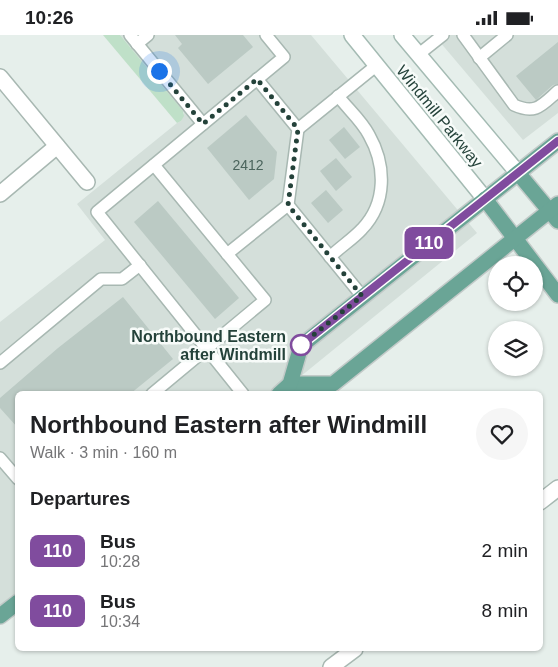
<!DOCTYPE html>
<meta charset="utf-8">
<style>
body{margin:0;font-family:Arial,sans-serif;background:#f6f6f6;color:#202124;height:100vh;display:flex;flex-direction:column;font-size:19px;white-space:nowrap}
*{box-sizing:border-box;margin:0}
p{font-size:16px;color:#757577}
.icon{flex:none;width:28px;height:28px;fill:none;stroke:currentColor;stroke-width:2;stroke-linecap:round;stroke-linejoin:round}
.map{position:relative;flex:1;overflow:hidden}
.side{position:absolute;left:15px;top:356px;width:528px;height:260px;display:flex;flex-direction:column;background:#fff;border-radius:8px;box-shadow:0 1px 4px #0004}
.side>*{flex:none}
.badge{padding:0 10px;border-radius:8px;font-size:18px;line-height:32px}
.buttons{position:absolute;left:488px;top:221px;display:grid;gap:10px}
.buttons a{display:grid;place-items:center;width:55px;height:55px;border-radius:50%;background:#fff;box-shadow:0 1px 4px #0004;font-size:25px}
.you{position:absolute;width:25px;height:25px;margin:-12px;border:4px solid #fff;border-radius:50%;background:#1a73e8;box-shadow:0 0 0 8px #1a73e833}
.map>.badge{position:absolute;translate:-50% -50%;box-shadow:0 0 0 2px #fff}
h2{padding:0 15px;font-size:19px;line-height:45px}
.round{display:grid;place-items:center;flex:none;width:52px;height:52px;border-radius:26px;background:#f6f6f6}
.overview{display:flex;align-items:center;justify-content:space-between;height:85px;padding:0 15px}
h1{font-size:24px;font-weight:700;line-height:38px}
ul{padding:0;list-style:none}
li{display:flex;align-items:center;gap:15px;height:60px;padding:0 15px}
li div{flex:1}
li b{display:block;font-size:19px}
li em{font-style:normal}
li .badge{min-width:55px;font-weight:700;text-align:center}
.status{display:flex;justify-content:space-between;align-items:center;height:35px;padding:0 25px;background:#fff;direction:ltr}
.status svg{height:14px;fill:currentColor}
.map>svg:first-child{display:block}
</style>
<div class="status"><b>10:26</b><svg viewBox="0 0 49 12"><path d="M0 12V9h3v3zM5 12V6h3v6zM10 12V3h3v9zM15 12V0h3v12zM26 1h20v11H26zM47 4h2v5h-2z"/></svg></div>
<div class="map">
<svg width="558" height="632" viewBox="0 0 558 632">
<rect width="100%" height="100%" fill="#e6efeb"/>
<g fill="#d4dfda">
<polygon points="120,0 311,0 477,198 279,359 18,359 17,567 0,581 0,287 105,205 77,169 177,88 181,86 184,78"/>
<polygon points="434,0 558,0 558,78 523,105"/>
</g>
<polygon fill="#bfe0c8" points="103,0 120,0 183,76 184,81 181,86 177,88"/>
<g fill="#bbcac4">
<polygon points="175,0 243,0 253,12 208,49 178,13 182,9"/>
<polygon points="558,7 558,49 553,50 536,65 516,41"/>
<polygon points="246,80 277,117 274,144 249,165 207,113"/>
<polygon points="344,92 360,112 345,124 329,105"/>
<polygon points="336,123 352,142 336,156 320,136"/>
<polygon points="326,155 343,175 328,188 311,168"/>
<polygon points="158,166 239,263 215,284 134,187"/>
<polygon points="123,262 173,324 130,359 18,359 18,393 0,373 0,363 58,313"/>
</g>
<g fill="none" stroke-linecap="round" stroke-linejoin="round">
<defs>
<g id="service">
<polyline points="130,0 203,89"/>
<path d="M463 0 514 70C536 80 542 70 558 56"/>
<polyline points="137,9 148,0"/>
<polyline points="419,19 443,0"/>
<polyline points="479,23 507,0"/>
<polyline points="257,44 298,94 288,170"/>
<polyline points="298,94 377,30"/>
<polyline points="227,219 288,170 362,261"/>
<path d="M330 222C340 212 353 204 362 194 387 168 386 130 369 100 362 86 348 74 338 61"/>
<polyline points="0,328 101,244 122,244 140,230"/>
<polyline points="152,359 265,265 154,130"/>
<polyline points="243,359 97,177 284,22 266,0"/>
<polyline points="0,423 18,444"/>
</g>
<g id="minor">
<polyline points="0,42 87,147"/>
<polyline points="0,159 57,111"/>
<polyline points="540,467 558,453"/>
<polyline points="331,632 355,614"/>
</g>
<g id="secondary">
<polyline points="352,0 485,164"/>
<polyline points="402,0 518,138"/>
</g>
<g id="primary">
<polyline points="518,138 558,186"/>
<polyline points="485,164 558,260"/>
<polyline points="290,349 333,349 558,169"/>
<polyline points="279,359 290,349 301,311 558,106"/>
<polyline points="0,581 18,567"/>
</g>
</defs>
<use href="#service" stroke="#a8b8b2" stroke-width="14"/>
<use href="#minor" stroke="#a8b8b2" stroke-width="18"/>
<use href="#secondary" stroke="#a4bbb3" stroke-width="18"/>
<use href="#primary" stroke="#c2cac8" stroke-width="18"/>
<use href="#service" stroke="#fff" stroke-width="11"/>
<use href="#minor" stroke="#fff" stroke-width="15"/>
<use href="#secondary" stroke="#fff" stroke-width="15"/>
<use href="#primary" stroke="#6aa596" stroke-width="15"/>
</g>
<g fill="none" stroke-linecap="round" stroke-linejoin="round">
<defs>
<polyline id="line" points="301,310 558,106"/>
</defs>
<use href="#line" stroke="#fff" stroke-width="11"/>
<use href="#line" stroke="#804c9e" stroke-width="8"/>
<polyline stroke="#24423a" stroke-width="5" stroke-dasharray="0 9" points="159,36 203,89 257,44 298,94 288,170 362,261 301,310"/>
</g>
<circle fill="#fff" stroke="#804c9e" stroke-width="2.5" cx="301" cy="310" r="10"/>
<g text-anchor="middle" stroke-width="5" stroke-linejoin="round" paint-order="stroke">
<g font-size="14" fill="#4a645c">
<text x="248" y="135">2412</text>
</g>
<g font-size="16" fill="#24423a" stroke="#f7fbf9">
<text transform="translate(440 81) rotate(51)" y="6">Windmill Parkway</text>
</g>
<g font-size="16" font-weight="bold" fill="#24423a" stroke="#f7fbf9" text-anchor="end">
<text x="286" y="307">Northbound Eastern<tspan x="286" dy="18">after Windmill</tspan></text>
</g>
</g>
</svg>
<div class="buttons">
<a><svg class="icon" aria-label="locate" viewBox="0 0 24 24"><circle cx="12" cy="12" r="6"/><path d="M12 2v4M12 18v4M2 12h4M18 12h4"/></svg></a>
<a><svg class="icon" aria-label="layers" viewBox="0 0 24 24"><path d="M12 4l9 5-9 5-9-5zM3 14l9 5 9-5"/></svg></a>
</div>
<div class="you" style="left:159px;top:36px"></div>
<b class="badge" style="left:429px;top:208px;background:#804c9e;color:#fff">110</b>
<section class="side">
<div class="overview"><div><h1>Northbound Eastern after Windmill</h1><p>Walk · 3 min · 160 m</p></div><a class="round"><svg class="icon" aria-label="heart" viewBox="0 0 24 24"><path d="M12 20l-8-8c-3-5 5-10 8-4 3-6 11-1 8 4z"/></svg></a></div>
<h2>Departures</h2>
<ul>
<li><span class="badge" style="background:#804c9e;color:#fff">110</span><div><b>Bus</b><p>10:28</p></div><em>2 min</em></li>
<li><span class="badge" style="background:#804c9e;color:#fff">110</span><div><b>Bus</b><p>10:34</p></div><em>8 min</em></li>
</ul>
</section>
</div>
